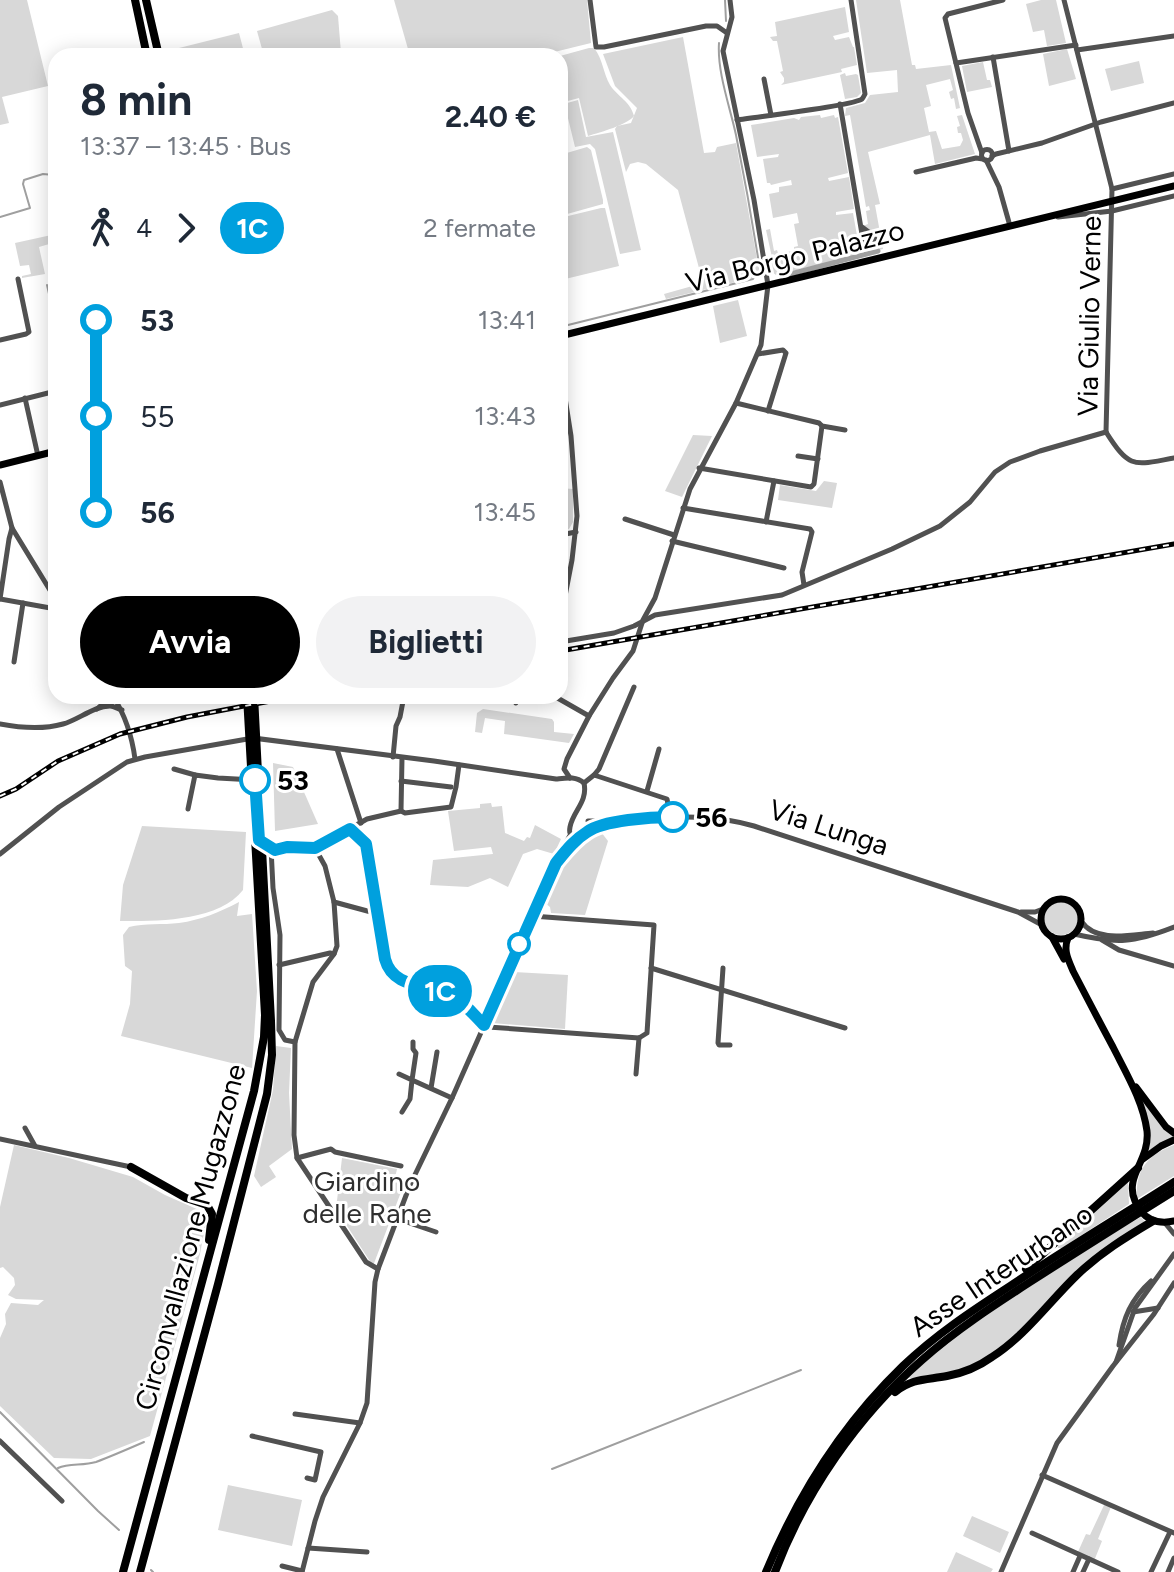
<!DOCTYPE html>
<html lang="it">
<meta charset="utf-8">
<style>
body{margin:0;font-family:Figtree,sans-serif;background:#f2f2f3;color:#1f2937;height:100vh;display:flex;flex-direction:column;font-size:30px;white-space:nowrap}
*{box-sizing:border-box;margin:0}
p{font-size:26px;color:#747a83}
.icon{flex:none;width:44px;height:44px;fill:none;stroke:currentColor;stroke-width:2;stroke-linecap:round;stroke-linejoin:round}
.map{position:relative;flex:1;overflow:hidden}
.drawer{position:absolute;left:48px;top:48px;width:520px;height:656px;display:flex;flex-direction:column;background:#fff;border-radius:24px;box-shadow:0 4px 20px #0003}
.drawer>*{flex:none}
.badge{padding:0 16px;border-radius:26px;font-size:28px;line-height:52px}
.map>.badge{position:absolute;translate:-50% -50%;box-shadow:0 0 0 4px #fff}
.legs{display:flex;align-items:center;gap:12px;height:88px;padding:0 32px;font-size:26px}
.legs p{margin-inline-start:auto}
.summary{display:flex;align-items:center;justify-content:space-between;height:136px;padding:0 32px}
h1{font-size:44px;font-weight:700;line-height:60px}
.primary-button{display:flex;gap:16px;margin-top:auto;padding:16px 32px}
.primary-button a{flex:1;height:92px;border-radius:48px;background:#000;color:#fff;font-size:32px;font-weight:700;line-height:92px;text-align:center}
.primary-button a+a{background:#f2f2f3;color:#1f2937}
ul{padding:0 32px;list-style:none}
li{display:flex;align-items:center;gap:28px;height:96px;font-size:30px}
li i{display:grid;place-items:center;width:12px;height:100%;margin:0 10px;background:currentColor}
li i::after{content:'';width:20px;height:20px;margin:-10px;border:6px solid;border-radius:50%;background:#fff}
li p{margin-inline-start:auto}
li:first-child i{background:linear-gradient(#0000 50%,currentColor 0)}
li:last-child i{background:linear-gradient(currentColor 50%,#0000 0)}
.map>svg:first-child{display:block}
</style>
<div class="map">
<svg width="1174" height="1572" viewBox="0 0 1174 1572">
<rect width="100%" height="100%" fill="#fff"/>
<g fill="#d8d8d8">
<polygon points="0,0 27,0 48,86 2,97 9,123 0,125"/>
<polygon points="394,0 587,0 591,43 538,56 410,56"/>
<polygon points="856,0 900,0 912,65 915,65 916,69 951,65 960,108 956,109 954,98 951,99 949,92 953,90 950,79 926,85 931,106 924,108 929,132 936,131 942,149 960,146 963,140 961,133 958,133 957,127 960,126 957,116 962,115 975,154 935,164 930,135 868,152 880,204 875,205 883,249 776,275 772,272 769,264 773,262 766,230 770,229 774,251 777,250 778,253 794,251 794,247 798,246 794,224 799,223 797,213 773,218 769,194 779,192 779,187 792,185 791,180 771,185 770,183 767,183 763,159 778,157 779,154 757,157 751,125 794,118 799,120 801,117 820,115 821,118 834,115 835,118 838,117 848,173 828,178 829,181 849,177 854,209 836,212 836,215 853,213 859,247 871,246 876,240 863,226 868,224 866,211 870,210 869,206 866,207 850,115 845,116 846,108 865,103 870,95 898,92 897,70 867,73"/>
<polygon points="1041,0 1056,0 1066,43 1047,46 1044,30 1033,32 1026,4"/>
<polygon points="845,7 849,32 833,36 835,40 849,37 853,47 854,47 857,65 841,69 842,72 781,85 784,82 784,78 780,72 783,71 777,41 773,41 770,37 777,36 775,22"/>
<polygon points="332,10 338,16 341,53 327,56 264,56 257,31"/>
<polygon points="239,33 245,56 164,56 163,52"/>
<polygon points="683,37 704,153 715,152 717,147 736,143 759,270 752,278 666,299 664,294 703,283 678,190 646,164 638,162 630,164 626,172 615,129 617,126 631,123 637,108 615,86 603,54"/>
<path d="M589 48H594C603 59 603 73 610 85 618 97 630 101 634 116 627 125 601 132 588 136L579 98 560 103V56Z"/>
<polygon points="1067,49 1076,79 1049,86 1043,54"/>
<polygon points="1139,61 1144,83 1111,91 1105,69"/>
<polygon points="983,62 987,80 990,80 992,87 967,92 962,66"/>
<polygon points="845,73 846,76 856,74 858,75 861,93 857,97 845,99 840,75"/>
<polygon points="578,100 586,137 613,132 641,250 620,254 595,149 590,144 575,147 566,110 560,111 560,105"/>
<polygon points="587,147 591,150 603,200 603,204 560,216 560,155"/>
<polygon points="601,208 605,208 619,266 561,280 560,218"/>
<polygon points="56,234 56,242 39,247 45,274 22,278 22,276 31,274 29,265 20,266 15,243"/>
<polygon points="738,300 747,336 720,343 713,306"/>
<polygon points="693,435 712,436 683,495 682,497 665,491"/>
<polygon points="824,481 837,483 832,508 778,500 780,485 816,491"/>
<polygon points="560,488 573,489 573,522 569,529 560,531"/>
<polygon points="483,709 552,719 554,722 554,732 574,734 569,743 504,734 505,721 485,718 482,733 475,732 477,713"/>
<polygon points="273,763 293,767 318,824 275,831"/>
<polygon points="491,803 492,807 502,806 505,833 524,841 527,837 530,838 535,825 561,839 554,854 537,849 523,854 508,887 490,878 468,887 430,885 433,860 493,854 491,847 454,851 448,811 480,808 480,804"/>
<path d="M142 826 246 832 243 890C218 922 157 921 120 921L123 885Z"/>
<path d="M601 832 608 841 585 915 551 913 550 907 544 902C558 870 565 845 601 832Z"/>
<circle cx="1061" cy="918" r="17"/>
<path d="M239 902 237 916 252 914 257 991 252 1068 121 1036 130 1004 132 971 125 966 123 935 129 927C145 923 163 925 179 923 201 920 220 912 239 902Z"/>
<polygon points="514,972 568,975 565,1029 492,1023"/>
<polygon points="276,1046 291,1048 289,1093 292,1149 269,1166 276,1177 261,1187 254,1176 273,1090"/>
<polygon points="1142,1101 1174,1136 1174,1139 1149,1150"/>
<polygon points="14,1145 69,1158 133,1177 165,1195 199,1210 207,1217 200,1254 150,1436 91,1459 54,1458 0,1406 0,1338 6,1324 5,1314 11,1303 38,1305 44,1300 16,1299 8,1295 15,1285 14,1278 3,1267 0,1268 0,1207"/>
<path d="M1174 1145V1176L1137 1199C1135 1170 1147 1155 1174 1145Z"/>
<polygon points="342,1158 397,1169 394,1182 404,1184 373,1266 336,1209"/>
<polygon points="1128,1182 1129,1204 1062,1248 1058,1248 1058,1243"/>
<path d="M1141 1217 1146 1223 1126 1234 1001 1349 971 1367 911 1379 908 1377C954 1336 1004 1302 1057 1269 1085 1251 1112 1233 1141 1217Z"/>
<polygon points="228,1485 302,1500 292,1546 218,1530"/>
<polygon points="1105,1503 1111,1507 1098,1539 1102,1541 1094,1561 1077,1554 1086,1534 1090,1535"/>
<polygon points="972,1516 1009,1532 1000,1553 963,1536"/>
<polygon points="956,1552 993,1569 991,1572 947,1572"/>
</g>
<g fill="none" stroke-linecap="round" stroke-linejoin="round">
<g stroke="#9f9f9f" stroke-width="2">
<polyline points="725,0 726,21"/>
<polyline points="0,217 30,208 23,184 24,180 43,174 54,175 55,162 49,147 51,143 56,141"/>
<polyline points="47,285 56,325"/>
<path d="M560 327 753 279 760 270C753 225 745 180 736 135 730 107 717 72 719 43"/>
<polyline points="0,1412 98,1511 119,1530"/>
<path d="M58 1468C69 1463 83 1466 96 1462 112 1456 128 1449 144 1442"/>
<polyline points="552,1469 801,1370"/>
<polyline points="151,1570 153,1572"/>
</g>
<polyline stroke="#9f9f9f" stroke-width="5" points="783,276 878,251"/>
<g stroke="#515151" stroke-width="5">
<polyline points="590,0 596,47 604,47 706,26 717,26 727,33"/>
<polyline points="1064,0 1112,189 1106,432"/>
<polyline points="1077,50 1174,36"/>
<polyline points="993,57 1009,151"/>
<polyline points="956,63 1076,45"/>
<polyline points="764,79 771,115"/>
<polyline points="840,104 863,240 870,244 875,240 874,236 862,227"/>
<path d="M737 120C755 117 853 106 862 99 863 98 864 96 865 94L851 0"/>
<circle cx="987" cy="155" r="5.5"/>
<polyline points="982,153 968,113 945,18 948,14 1003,0"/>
<polyline points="992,156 996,154 1042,143 1101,122 1174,103"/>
<polyline points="986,160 999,187 1010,226"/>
<polyline points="916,172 976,158 983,159"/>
<polyline points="1112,189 1174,174"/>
<polyline points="1058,217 1112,211 1174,196"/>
<polyline points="0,340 26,334 29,332 18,279"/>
<polyline points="758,354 783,350 786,353 768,411"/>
<polyline points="560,366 571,436 577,516 572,560 560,622"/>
<polyline points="25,398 38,456"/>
<polyline points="736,403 819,423 822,426 845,430"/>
<polyline points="0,405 56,391"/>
<path d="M1106 432C1130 470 1134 465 1174 458"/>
<polyline points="798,456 818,459"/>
<polyline points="699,468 811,487 814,484 822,426"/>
<polyline points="0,482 12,528 56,600"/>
<polyline points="683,508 810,529 812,532 802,572 804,585"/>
<polyline points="625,519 674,535"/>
<polyline points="766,522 774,481"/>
<polyline points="560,535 576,532"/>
<polyline points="672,541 784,568"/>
<polyline points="0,599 9,539 12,528"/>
<polyline points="0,599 56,609"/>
<polyline points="560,642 614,633 634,626 655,615 782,595 892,549 940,526 970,502 995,472 1010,462 1040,451 1106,432"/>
<polyline points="14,662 23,603"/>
<path d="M113 696C125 715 132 736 135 759"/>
<polyline points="554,696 589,716"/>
<polyline points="516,703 517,696"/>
<polyline points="97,709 108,699 109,696"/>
<path d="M0 724C21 728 42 730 63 724 78 720 94 706 110 706 114 706 118 709 122 710"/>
<polyline points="337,749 361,823"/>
<polyline points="393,757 396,726 400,717 404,696"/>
<polyline points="174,769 195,775"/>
<polyline points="594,775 599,769 634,687"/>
<polyline points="570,778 564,769 567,759 589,716 613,678 633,651 643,620 655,598 690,489 736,403 761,345 768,285 754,200 723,51 732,17 730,0"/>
<polyline points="401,781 451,787"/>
<polyline points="584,783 594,775 667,799 668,804"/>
<polyline points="647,791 659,749"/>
<polyline points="188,809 195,775 218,778 254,780"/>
<polyline points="401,811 402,758"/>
<polyline points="588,821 616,821"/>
<polyline points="350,829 366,844 385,959 389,970 396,978 409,983 444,992 456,998 488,1027 639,1038"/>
<polyline points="262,841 275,850 287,847 315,848 367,819 401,811 405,813 451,807 456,787 459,765"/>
<polyline points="271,848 273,888 280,935 279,1030 285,1040 295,1042"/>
<polyline points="315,848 325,866 334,902 337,946 334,954 313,982 295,1042 294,1135 297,1158 366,1262 378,1269"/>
<path d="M0 854 59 807 127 762 145 757 253 738 434 761 556 779C566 778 576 776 584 783"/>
<path d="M559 859C568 848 578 835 591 829 606 822 624 821 641 819 679 816 716 815 754 826L1018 912 1042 925"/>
<polyline points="334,902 371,912 377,912"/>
<polyline points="1021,912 1035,912 1043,909"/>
<polyline points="532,916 654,925 647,1033 639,1038"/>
<path d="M1081 921C1096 943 1129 935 1153 933"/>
<path d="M1074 934C1117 944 1133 943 1174 927"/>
<polyline points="1102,940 1119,950 1174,966"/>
<polyline points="279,965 330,953 334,954"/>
<polyline points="651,968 845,1028"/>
<polyline points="723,968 718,1043 719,1045 730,1045"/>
<polyline points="413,1042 413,1049 416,1053 412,1080 452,1098"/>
<polyline points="399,1074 412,1080 410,1099 402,1112"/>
<polyline points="636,1074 639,1038"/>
<polyline points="431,1088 437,1052"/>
<polyline points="25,1128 35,1146"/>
<polyline points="0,1139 131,1167"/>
<polyline points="297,1158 331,1149 335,1152 401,1166"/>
<polyline points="398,1219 436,1232"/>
<polyline points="1165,1223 1174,1234"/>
<polyline points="1133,1312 1158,1308"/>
<path d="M1119 1345C1123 1318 1131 1299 1151 1281"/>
<polyline points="1116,1362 1135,1308 1174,1254"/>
<polyline points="295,1414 360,1423"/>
<polyline points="252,1436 321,1452 315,1480 307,1478"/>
<polyline points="0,1441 62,1501"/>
<polyline points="1042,1475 1174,1533"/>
<polyline points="1032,1533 1118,1572"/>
<polyline points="308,1548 367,1552"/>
<polyline points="282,1566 302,1571"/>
<path d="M302 1572 315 1521 323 1497 360 1423 367 1403 375 1282 378 1269 410 1185 452 1098 556 863C558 853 563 848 568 839 574 828 568 839 570 827 573 811 588 802 584 783"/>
<polyline points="1001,1572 1057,1443 1113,1366 1154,1314 1174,1283"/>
<polyline points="1073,1572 1080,1556"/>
<polyline points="1083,1572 1089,1559"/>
<polyline points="1151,1572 1170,1532"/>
<polyline points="1168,1572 1174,1558"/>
</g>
<g stroke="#000" stroke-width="7">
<polyline points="560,336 1174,186"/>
<polyline points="0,465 56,451"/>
<circle cx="1061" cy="919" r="20"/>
<polyline points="1052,937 1064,959"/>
<path d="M1068 938C1063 950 1068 959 1073 971 1086 996 1099 1021 1113 1047 1126 1073 1143 1101 1147 1131 1150 1160 1124 1176 1135 1201 1142 1219 1157 1225 1174 1221"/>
<polyline points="1136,1087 1166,1127 1174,1133"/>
<polyline points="1143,1159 1161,1146 1174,1140"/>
</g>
<g stroke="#000" stroke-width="8">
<polyline points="135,0 147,56"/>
<polyline points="146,0 159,56"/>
<polyline points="131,1167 186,1198 207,1205 212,1214 209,1240"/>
<polyline points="1026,1269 1138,1168"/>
<path d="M895 1392C913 1378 926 1380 947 1376 964 1373 978 1367 992 1357 1025 1336 1049 1302 1077 1275 1100 1253 1126 1237 1153 1221"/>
<polyline points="123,1572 254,1091 264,1037 265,1015 247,696"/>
<polyline points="140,1572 218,1284 267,1094 272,1055 271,1021 254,696"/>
<path d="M766 1572C798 1495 843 1424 903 1366 935 1335 973 1310 1010 1286 1064 1250 1119 1217 1174 1182"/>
<path d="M775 1572C805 1492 858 1416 922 1360 956 1330 993 1306 1030 1282 1078 1251 1126 1221 1174 1191"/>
</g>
<defs>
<g id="rail">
<polyline points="560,651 1174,544"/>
<polyline points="0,796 16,789 58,761 120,734 187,717 297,696"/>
</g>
</defs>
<use href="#rail" stroke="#000" stroke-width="5"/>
<use href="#rail" stroke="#fff" stroke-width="2" stroke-dasharray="6" stroke-linecap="butt"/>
</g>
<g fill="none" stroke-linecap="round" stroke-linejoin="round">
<defs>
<path id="line-1" d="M255 780 259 840 275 850 287 847 315 848 350 829 366 844 385 959C394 992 433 982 456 998 466 1005 475 1016 484 1025L556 863C565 852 574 840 587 832 603 820 652 817 673 817"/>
</defs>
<use href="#line-1" stroke="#fff" stroke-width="18"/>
<use href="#line-1" stroke="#00a0de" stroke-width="12"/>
</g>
<g fill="#fff" stroke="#00a0de" stroke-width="4">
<circle cx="255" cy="780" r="14"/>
<circle cx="673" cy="817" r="14"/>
<circle cx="519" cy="944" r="10"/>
</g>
<g text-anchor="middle" stroke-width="6" stroke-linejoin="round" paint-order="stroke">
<g font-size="28" fill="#000" stroke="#fff">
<text transform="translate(795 256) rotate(-14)" y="10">Via Borgo Palazzo</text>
<text transform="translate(1089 316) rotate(-89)" y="10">Via Giulio Verne</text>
<text transform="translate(829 827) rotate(18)" y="10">Via Lunga</text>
<text transform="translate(190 1237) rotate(-75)" y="10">Circonvallazione Mugazzone</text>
<text transform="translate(1001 1270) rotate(-34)" y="10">Asse Interurbano</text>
</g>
<g font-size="28" font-weight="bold" fill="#000" stroke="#fff" text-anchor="start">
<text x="277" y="790">53</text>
<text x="695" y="827">56</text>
</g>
<g font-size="28" fill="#2f2f2f" stroke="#fff">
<text x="367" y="1191">Giardino<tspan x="367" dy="32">delle Rane</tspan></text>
</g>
</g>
</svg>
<b class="badge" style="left:440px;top:991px;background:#00a0de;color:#fff">1C</b>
<section class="drawer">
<div class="summary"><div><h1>8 min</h1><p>13:37 – 13:45 · Bus</p></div><b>2.40 €</b></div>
<div class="legs"><svg class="icon" aria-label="walk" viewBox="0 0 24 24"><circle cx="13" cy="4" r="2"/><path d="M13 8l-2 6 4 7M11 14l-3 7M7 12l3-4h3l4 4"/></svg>4<svg class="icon" aria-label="forward" viewBox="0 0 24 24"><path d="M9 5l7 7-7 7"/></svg><b class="badge" style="background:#00a0de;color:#fff">1C</b><p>2 fermate</p></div>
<ul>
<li><i style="color:#00a0de"></i><b>53</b><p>13:41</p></li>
<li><i style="color:#00a0de"></i><span>55</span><p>13:43</p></li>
<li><i style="color:#00a0de"></i><b>56</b><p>13:45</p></li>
</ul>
<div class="primary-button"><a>Avvia</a><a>Biglietti</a></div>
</section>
</div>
